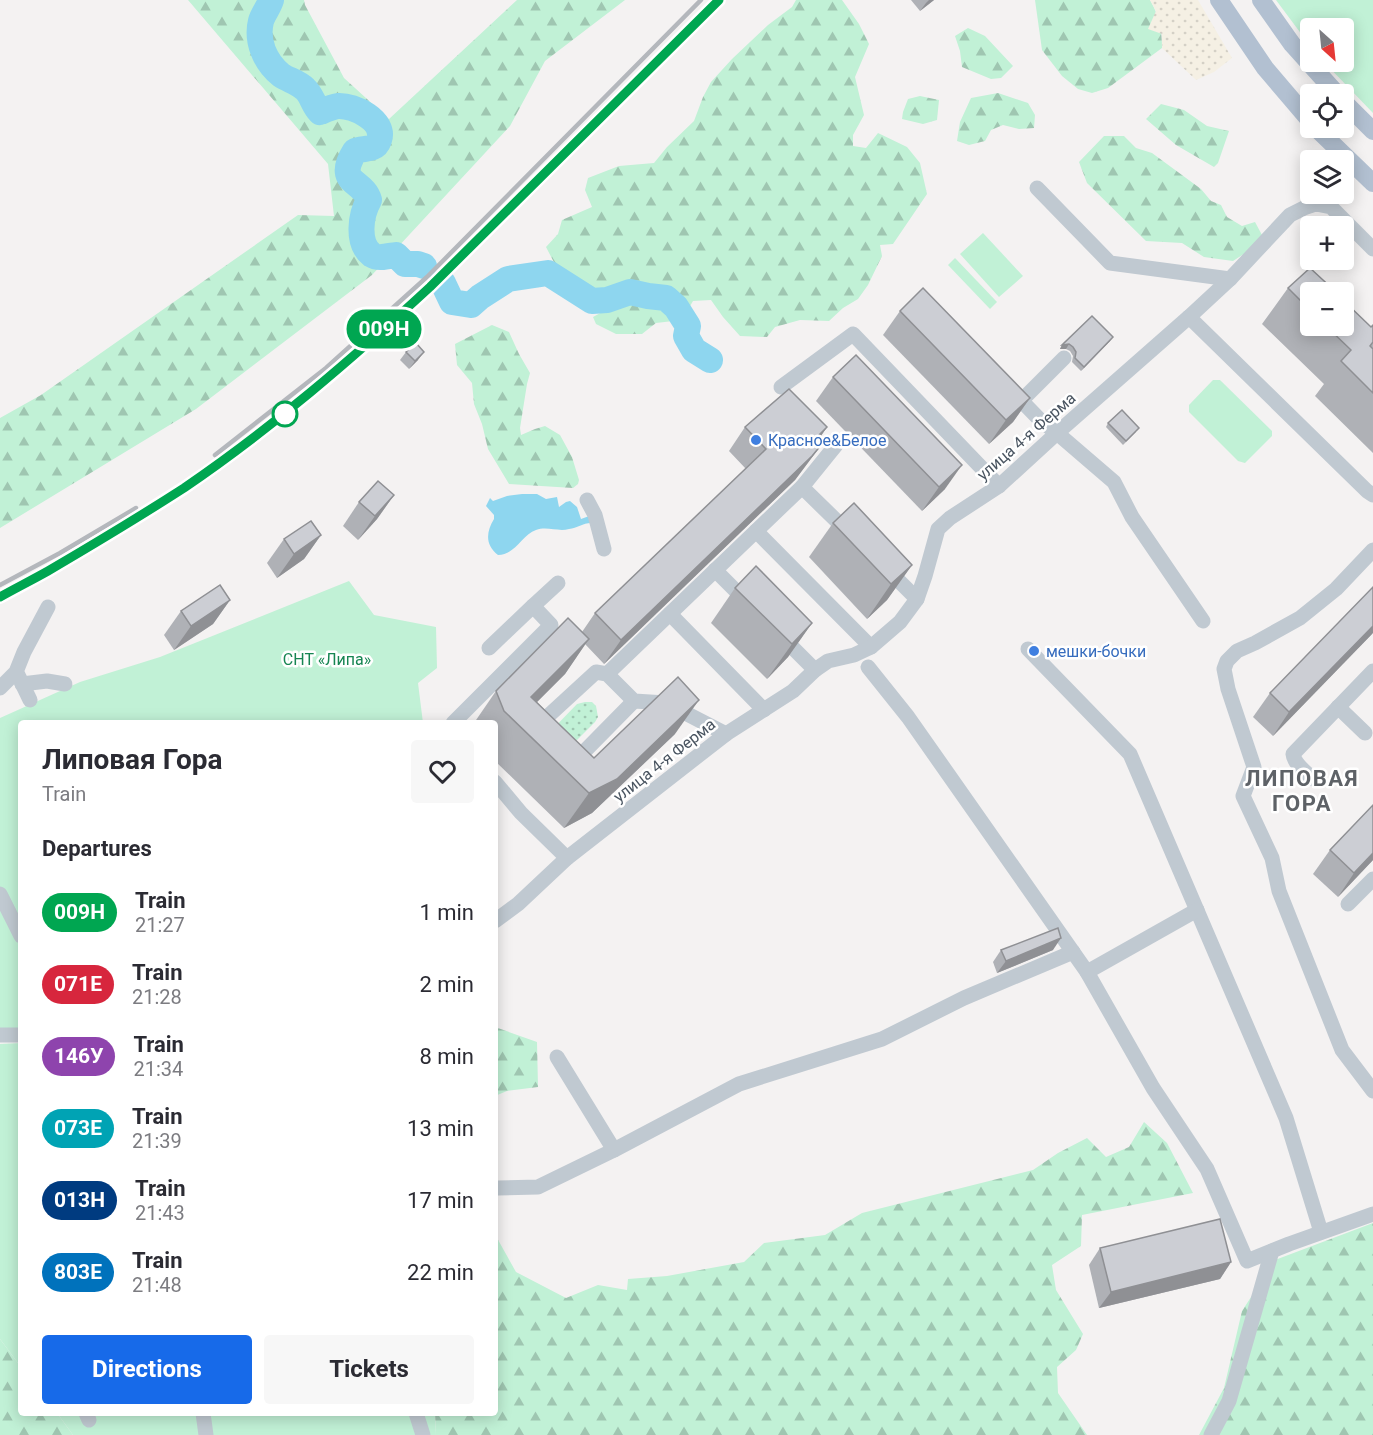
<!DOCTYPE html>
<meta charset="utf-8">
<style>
body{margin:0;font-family:Roboto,sans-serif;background:#f7f7f7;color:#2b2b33;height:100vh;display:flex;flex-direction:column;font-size:22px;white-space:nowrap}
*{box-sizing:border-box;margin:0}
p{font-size:20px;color:#7c7c81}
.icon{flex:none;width:33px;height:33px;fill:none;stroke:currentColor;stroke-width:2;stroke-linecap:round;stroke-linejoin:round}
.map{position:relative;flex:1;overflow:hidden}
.side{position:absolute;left:18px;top:720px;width:480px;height:696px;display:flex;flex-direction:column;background:#fff;border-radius:6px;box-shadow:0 3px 15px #0003}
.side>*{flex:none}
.badge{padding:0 12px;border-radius:20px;font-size:21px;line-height:39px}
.needle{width:39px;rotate:153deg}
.controls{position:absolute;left:1300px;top:18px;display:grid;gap:12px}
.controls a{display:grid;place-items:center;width:54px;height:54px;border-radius:6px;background:#fff;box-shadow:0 3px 15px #0003;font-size:30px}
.map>.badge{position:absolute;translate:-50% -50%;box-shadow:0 0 0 3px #fff}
h2{padding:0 24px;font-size:22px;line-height:54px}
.round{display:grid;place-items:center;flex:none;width:63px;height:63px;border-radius:6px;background:#f7f7f7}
.overview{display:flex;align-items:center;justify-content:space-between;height:102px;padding:0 24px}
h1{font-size:28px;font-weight:700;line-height:45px}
.cta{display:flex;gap:12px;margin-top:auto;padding:12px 24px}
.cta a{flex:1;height:69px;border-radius:6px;background:#176ae9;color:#fff;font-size:24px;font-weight:700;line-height:69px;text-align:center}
.cta a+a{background:#f7f7f7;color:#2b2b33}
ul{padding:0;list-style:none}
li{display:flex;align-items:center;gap:18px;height:72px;padding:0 24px}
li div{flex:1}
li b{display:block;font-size:22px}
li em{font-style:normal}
li .badge{min-width:66px;font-weight:700;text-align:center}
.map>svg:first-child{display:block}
</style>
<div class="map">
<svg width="1373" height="1435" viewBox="0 0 1373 1435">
<defs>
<pattern id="forest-firs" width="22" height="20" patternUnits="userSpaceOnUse" patternTransform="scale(1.5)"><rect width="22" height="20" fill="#c1f1d6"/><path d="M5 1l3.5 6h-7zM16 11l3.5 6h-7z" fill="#9fc6b1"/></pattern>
<pattern id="sand-dots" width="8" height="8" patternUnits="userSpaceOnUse" patternTransform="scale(1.5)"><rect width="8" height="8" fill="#f5f0e4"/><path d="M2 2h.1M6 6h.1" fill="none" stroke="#d4d0c6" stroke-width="1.8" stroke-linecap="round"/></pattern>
<pattern id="park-dots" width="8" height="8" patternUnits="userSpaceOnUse" patternTransform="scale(1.5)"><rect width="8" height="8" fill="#c1f1d6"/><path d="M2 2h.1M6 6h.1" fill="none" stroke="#9fc6b1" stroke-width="1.8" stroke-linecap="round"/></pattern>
</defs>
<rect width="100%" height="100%" fill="#f4f2f2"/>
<g fill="#c1f1d6">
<polygon points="1276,0 1373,0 1373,113 1324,62 1344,62 1344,28 1311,28 1311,47"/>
<polygon points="983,233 1023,276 999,297 960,254"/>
<polygon points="955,258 997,302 990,309 948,265"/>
<polygon points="1213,380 1220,380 1272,431 1272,436 1245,463 1238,461 1189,412 1189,405"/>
<polygon points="349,581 374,615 436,627 437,668 418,683 423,723 21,723 21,1031 0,1030 0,718 80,682 160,657"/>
<polygon points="21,1043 21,1367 0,1339 0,1044"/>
<polygon points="57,1413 435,1413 436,1435 73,1435"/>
</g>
<g fill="url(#forest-firs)">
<polygon points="188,0 304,0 305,5 344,78 389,119 517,0 625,0 545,61 510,126 372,275 196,409 0,528 0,418 41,395 298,215 334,216 328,164"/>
<polygon points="796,0 842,0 859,24 869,44 855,77 864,115 853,135 853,146 866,148 878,133 907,147 920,163 927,194 893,244 880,245 882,256 868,285 858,299 843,308 829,321 800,320 775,327 767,337 740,336 723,317 711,300 693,301 682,320 656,323 642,334 616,334 596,324 593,317 613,306 622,299 612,294 597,295 580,287 571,276 559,272 546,247 558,234 562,220 592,207 585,190 588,178 619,166 654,163 667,147 694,121 703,97 711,82 732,59 768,25 792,7"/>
<path d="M1035 0H1150C1159 15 1162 31 1162 48L1108 88 1092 93 1078 89 1062 76 1042 50Z"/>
<polygon points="968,28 985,36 1013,66 1001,78 991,79 962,67 960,51 955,36"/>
<polygon points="998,93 1028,103 1035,115 1034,128 1019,129 1003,125 991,130 985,141 969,145 957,141 960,122 971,98"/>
<polygon points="920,96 939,100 937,120 923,124 902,119 903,112 908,99"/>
<polygon points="1161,104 1184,110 1207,126 1229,131 1218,163 1214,167 1176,145 1146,119"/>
<polygon points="1104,136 1124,136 1136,148 1152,153 1201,189 1211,201 1221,205 1227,217 1242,226 1255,222 1262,235 1250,250 1233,261 1204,257 1182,243 1146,241 1087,183 1079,162"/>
<polygon points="492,325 509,332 519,354 530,373 527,384 520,428 521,435 535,429 545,426 560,435 572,457 579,480 578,484 573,488 509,484 488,449 482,424 474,404 472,383 457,365 455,344"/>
<polygon points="495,1027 537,1042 538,1087 507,1091 495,1096"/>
<polygon points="1144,1122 1167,1143 1193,1193 1082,1215 1081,1246 1052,1265 1056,1290 1083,1334 1076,1350 1057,1367 1058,1393 1087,1435 436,1435 435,1413 495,1413 495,1238 497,1238 516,1272 566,1298 598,1285 627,1290 628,1279 667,1276 744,1262 764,1243 825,1235 862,1213 1033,1170 1058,1153 1087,1138 1106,1157 1129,1147"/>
<polygon points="1373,1223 1373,1435 1199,1435 1224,1388 1242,1311 1275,1260"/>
<polygon points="0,1339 21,1367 21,1413 57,1413 73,1435 0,1435"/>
</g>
<polygon fill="url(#sand-dots)" points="1150,0 1198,0 1232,58 1214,72 1196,80 1162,48 1162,34 1148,29 1156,11"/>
<polygon fill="url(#park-dots)" points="585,702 592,702 596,706 598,717 595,722 565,752 547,735 577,704"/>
<path fill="#8ed6ef" d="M522 494H537L546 499 557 497 559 507 566 502 570 501 577 507 581 519 592 515 591 523C583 523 577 528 569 529 558 532 547 526 536 530 522 535 515 555 498 555 485 545 486 532 494 519V515L486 506 490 498 493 501 507 496Z"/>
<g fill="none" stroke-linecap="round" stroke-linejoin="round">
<g stroke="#8ed6ef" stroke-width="26">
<path d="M271 0C269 7 263 14 261 21 256 41 265 62 281 75 288 80 298 82 305 89 312 95 313 105 320 112 325 110 332 107 338 106 354 105 386 121 379 140 378 143 376 146 373 147 370 149 360 149 355 151 334 184 364 180 369 200 361 214 356 243 372 255 378 259 389 256 396 255L405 264H418L424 266"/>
<polyline points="443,283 452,302 471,305 480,297 508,279 548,273 592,301 607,300 630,292 648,296 666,298 676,307 688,326 686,336 694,350 710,360"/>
</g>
<g stroke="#c0c9d1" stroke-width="15">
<polyline points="1037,188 1110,263 1230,279"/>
<polyline points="1189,317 1367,491 1373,495"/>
<polyline points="781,387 853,334 999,486"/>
<polyline points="1012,391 1042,422 1057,433 1114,482 1132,517 1203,621"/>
<polyline points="1021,401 1064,358"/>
<polyline points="802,487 850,534"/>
<polyline points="587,500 595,515 604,549"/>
<polyline points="756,531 871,647"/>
<polyline points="1373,550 1336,589 1300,618 1255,643 1237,651 1227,661 1224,669 1228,689 1254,767 1243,796 1272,858 1279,891 1342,1050 1373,1091"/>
<polyline points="887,569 917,599"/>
<polyline points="715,570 749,604"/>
<polyline points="533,606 558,583"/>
<polyline points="670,614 764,710"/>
<polyline points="781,636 815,670"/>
<polyline points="1028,649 1130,754 1286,1118 1321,1232"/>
<polyline points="868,667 908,717 1087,972 1153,1088 1207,1169 1247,1261 1289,1244 1373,1214"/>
<polyline points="607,674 802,487 836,445"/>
<polyline points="18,675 30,700"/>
<polyline points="22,684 47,681 65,684"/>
<polyline points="0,688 16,672 24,652 48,607"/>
<polyline points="1338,707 1365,733"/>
<polyline points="453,723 551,625 533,606 489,648"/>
<polyline points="535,728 596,672 607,674 634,701 666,703 726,734"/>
<polyline points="572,764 634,701"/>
<path d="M1313 779C1306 772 1294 764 1293 754L1373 671"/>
<polyline points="495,782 521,813 567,858"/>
<polyline points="0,894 21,936"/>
<polyline points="1348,904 1373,879"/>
<polyline points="495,921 518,904 567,858 726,734 793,691 815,670 828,661 854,655 871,647 900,622 917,599 925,576 938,529 950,518 999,486 1057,433 1189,317 1230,279 1290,215 1304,208 1316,204 1331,207 1373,249"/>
<polyline points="1087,972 1197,910"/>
<polyline points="0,1035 21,1035"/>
<polyline points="557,1057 614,1150"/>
<polyline points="498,1188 538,1187 614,1150 739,1084 882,1039 964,998 1073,952"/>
<polyline points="86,1413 89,1420"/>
<polyline points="203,1413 206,1435"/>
<polyline points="416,1413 423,1435"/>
<polyline points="1211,1435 1229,1401 1272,1251"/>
</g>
<g stroke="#b2c0d1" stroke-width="18">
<polyline points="1219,0 1265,68 1311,122"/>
<polyline points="1261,0 1292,44 1337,94"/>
<polyline points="1344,102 1373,131"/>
<polyline points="1316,128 1373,183"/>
</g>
<g stroke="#b4b7bc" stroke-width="4.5">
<polyline points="215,455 326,368 427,277 701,0"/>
<polyline points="0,585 60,553 136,508"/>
<path d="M0 597C16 588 32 580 48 571 94 544 140 517 184 488 272 428 352 359 430 287L719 0"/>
</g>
</g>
<g fill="#afb1b6">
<polygon points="911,0 934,0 920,11"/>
<polygon points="1288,288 1311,292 1311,326 1344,326 1371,327 1373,325 1373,453 1315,396 1324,384 1262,324"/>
<polygon points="900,311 1030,398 1013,422 989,444 883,335"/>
<polygon points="1110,341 1081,371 1072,362 1073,356 1070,351 1066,349 1060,349 1062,345"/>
<polygon points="406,352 418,360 409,369 400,360"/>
<polygon points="833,377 945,489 922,511 816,401"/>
<polygon points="1108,423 1136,432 1123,445 1106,427"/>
<polygon points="745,427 827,427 818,440 822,444 795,480 604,664 585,644 565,674 537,702 594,758 675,734 592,813 564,828 495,761 495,723 474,723 496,691 582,632 595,613 746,469 729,451"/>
<polygon points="394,495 377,519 358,540 343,526 359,502"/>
<polygon points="833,523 912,565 887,600 867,619 809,557"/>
<polygon points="321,535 304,559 277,578 267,563 284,539"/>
<polygon points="735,588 812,623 788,657 767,679 711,623"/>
<polygon points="230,600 213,624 174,650 164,635 181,611"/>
<polygon points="1373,633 1273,736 1253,717 1270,693"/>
<polygon points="1373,805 1373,860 1338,897 1313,874 1330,850"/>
<polygon points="1001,950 1053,950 997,973 993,962"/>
<polygon points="1100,1248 1231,1262 1220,1279 1099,1308 1089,1265"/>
</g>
<g fill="#8f9094">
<polygon points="929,0 934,0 920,11 926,3"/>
<polygon points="1113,337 1110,341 1081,371 1084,367"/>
<polygon points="1069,344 1066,349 1060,349 1062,345"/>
<polygon points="424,352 418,360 409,369 415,361"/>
<polygon points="1030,398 1013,422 989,444 1006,420"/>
<polygon points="827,427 811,451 816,438"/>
<polygon points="822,444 795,480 604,664 621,640"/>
<polygon points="962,465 945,489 922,511 939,487"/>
<polygon points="394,495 377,519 358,540 375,516"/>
<polygon points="321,535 304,559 277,578 294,554"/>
<polygon points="912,565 887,600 867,619 891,584"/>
<polygon points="230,600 213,624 174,650 191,626"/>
<polygon points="812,623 788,657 767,679 792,644"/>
<polygon points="1373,626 1373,633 1273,736 1289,712"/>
<polygon points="589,639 565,674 516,723 531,697"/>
<polygon points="699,700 675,734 592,813 564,828 589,793"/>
<polygon points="1373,853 1373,860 1338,897 1354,873"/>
<polygon points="1061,938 1053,950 997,973 1006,961"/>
<polygon points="1231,1262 1220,1279 1099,1308 1111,1292"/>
</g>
<g fill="#ccced4" stroke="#8f9094" stroke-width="1.5">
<polygon points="1310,268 1336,292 1311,292 1311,311 1288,288"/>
<polygon points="923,288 1030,398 1006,420 900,311"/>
<polygon points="1344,301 1371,327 1373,325 1373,342 1370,346 1373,349 1373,393 1341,361 1351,350 1326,326 1344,326"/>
<polygon points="1092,316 1113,337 1084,367 1075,358 1076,352 1073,347 1069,344 1062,345"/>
<polygon points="416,343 424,352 415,361 406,352"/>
<polygon points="856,355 962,465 939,487 833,377"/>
<polygon points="789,389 827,427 816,438 822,444 812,456 621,640 595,613 766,449 745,427"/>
<polygon points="1122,410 1139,428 1126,441 1108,423"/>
<polygon points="378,481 394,495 375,516 359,502"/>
<polygon points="854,503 912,565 891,584 833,523"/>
<polygon points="311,521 321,535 294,554 284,539"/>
<polygon points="756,566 812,623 792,644 735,588"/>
<polygon points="220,585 230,600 191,626 181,611"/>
<polygon points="1373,587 1373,626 1289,712 1270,693"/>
<polygon points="568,618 589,639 531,697 594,758 678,677 699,700 617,779 589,793 504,711 496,691"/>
<polygon points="1373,805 1373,853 1354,873 1330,850"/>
<polygon points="1058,928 1061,938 1006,961 1001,950"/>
<polygon points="1220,1219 1231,1262 1111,1292 1100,1248"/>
</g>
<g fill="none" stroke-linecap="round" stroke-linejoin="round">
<defs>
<path id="line" d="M0 597C16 588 32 580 48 571 94 544 139 517 184 488 272 428 352 359 430 287L719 0"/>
</defs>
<use href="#line" stroke="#fff" stroke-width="14"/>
<use href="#line" stroke="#00a651" stroke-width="9"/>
</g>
<circle fill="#fff" stroke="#00a651" stroke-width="3" cx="285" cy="414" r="12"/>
<g fill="#3f7fe0" stroke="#fff" stroke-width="2">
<circle cx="756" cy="440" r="6"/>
<circle cx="1034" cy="651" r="6"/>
</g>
<g text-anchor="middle" stroke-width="5" stroke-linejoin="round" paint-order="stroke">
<g font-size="16" fill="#495460" stroke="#fff">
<text transform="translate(1026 436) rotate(-41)" y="6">улица 4-я Ферма</text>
<text transform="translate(664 760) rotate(-38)" y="6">улица 4-я Ферма</text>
</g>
<g font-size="16" fill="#366cbe" stroke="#fff" text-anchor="start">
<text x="768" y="446">Красное&amp;Белое</text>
<text x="1046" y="657">мешки-бочки</text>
</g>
<g font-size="16" fill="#168552" stroke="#fff">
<text x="327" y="665">СНТ «Липа»</text>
</g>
<g font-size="22" font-weight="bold" letter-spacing="1.5" fill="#5e6267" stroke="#fff">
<text x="1302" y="786">ЛИПОВАЯ<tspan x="1302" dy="25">ГОРА</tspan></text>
</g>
</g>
</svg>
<div class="controls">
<a><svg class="needle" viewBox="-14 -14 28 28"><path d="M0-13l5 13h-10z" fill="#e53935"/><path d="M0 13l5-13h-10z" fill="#7c7c81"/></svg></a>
<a><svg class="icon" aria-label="locate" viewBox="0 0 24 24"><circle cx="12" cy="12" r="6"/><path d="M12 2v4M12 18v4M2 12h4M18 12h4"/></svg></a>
<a><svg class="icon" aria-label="layers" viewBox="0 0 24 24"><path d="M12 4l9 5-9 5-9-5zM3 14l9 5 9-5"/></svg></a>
<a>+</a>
<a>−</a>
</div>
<b class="badge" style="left:384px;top:329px;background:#00a651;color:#fff">009Н</b>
<section class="side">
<div class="overview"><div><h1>Липовая Гора</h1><p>Train</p></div><a class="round"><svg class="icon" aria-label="heart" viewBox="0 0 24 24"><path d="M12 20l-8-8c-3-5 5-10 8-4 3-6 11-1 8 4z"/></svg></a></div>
<h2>Departures</h2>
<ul>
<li><span class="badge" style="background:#00a651;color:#fff">009Н</span><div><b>Train</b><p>21:27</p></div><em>1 min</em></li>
<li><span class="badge" style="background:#d7263d;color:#fff">071Е</span><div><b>Train</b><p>21:28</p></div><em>2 min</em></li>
<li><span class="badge" style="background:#8e44ad;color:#fff">146У</span><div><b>Train</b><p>21:34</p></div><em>8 min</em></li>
<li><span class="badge" style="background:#00a3b4;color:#fff">073Е</span><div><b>Train</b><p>21:39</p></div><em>13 min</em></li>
<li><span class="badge" style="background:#003b80;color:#fff">013Н</span><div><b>Train</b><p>21:43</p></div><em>17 min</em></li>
<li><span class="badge" style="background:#0072bc;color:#fff">803Е</span><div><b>Train</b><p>21:48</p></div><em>22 min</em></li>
</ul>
<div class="cta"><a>Directions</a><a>Tickets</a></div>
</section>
</div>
